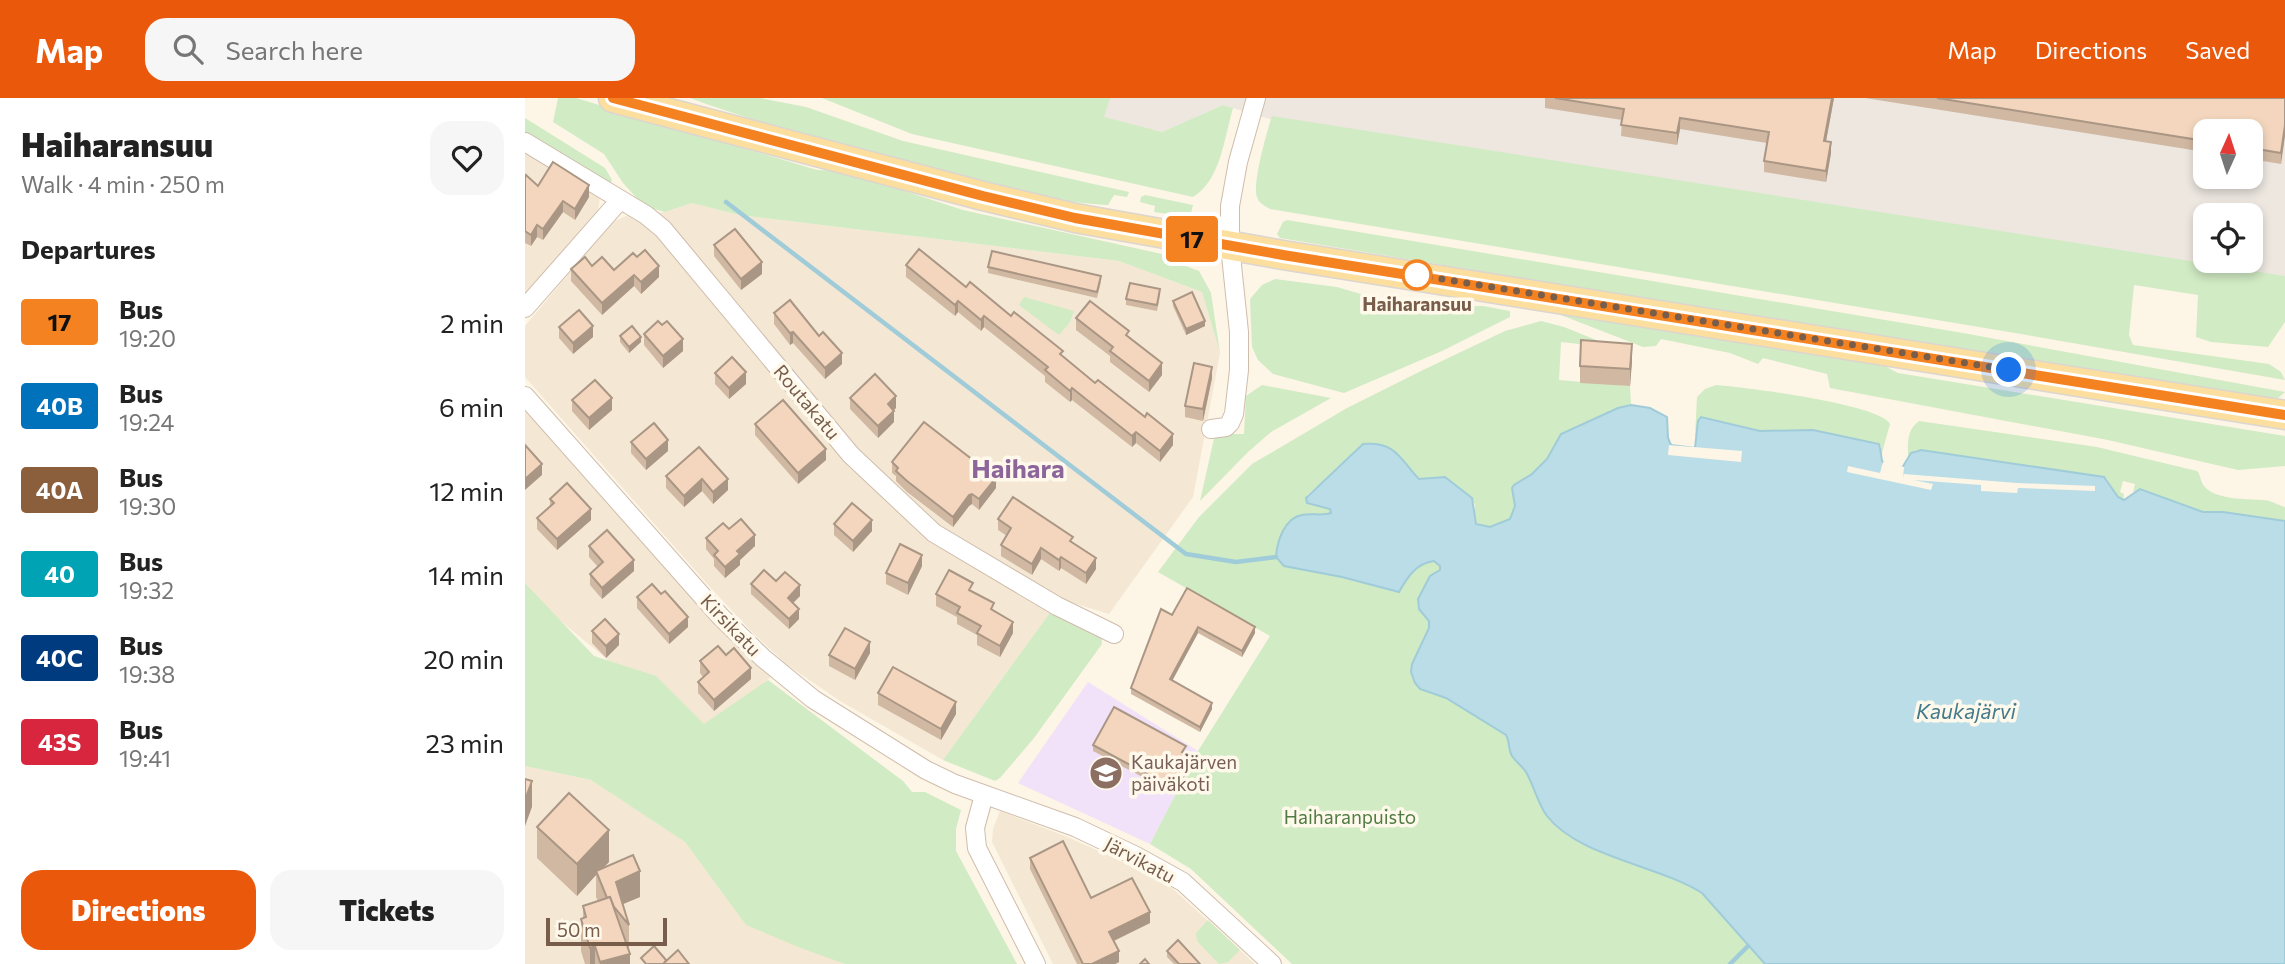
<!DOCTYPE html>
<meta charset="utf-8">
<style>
body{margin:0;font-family:Commissioner,sans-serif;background:#f6f6f6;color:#222;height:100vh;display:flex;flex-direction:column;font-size:26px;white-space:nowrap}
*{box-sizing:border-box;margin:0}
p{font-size:23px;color:#767676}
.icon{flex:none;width:38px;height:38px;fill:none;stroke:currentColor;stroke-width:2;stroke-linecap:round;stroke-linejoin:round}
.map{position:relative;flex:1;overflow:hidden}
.side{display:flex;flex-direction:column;background:#fff;width:525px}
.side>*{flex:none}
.badge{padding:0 14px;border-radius:5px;font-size:24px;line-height:46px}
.needle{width:46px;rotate:3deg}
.fabs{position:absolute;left:1668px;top:21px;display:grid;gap:14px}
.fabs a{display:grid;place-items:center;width:70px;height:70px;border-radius:14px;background:#fff;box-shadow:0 4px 10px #0003;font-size:35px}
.scale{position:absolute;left:21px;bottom:18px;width:121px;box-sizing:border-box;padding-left:7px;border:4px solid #775d4a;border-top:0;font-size:19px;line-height:24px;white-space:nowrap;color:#775d4a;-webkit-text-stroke:5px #fff9ec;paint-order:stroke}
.you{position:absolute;width:35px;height:35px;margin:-18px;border:5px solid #fff;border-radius:50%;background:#1a73e8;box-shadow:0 0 0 10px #1a73e833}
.map>.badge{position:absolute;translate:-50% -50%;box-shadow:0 0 0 4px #fff}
h2{padding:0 21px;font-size:26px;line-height:63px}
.round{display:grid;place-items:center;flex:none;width:74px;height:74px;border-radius:21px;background:#f6f6f6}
.summary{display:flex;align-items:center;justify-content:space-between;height:119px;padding:0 21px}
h1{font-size:33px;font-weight:800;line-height:52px}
.button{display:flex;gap:14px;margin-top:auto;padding:14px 21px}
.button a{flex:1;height:80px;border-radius:21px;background:#ea580c;color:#fff;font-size:28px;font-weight:800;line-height:80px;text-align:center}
.button a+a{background:#f6f6f6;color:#222}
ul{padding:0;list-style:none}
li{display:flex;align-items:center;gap:21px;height:84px;padding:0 21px}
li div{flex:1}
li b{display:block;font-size:26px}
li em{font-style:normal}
li .badge{min-width:77px;font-weight:700;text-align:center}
header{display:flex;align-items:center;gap:42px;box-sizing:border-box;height:98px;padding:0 35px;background:#ea580c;color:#fff}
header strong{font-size:33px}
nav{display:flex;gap:38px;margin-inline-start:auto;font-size:24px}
.search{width:490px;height:63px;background:#f6f6f6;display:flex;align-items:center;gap:18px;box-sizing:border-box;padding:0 24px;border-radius:21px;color:#767676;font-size:26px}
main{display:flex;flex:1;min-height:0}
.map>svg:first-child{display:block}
</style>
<header>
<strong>Map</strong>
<div class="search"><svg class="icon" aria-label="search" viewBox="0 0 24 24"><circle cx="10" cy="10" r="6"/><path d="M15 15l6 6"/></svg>Search here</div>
<nav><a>Map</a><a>Directions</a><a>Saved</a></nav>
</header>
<main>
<section class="side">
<div class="summary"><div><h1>Haiharansuu</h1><p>Walk · 4 min · 250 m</p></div><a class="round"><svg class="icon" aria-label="heart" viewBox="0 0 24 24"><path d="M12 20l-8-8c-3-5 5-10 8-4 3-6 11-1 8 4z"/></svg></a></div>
<h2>Departures</h2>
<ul>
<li><span class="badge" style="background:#f58220;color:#111">17</span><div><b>Bus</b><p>19:20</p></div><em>2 min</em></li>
<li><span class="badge" style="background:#0072bc;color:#fff">40B</span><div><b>Bus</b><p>19:24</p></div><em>6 min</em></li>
<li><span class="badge" style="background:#8b5e3c;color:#fff">40A</span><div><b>Bus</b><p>19:30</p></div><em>12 min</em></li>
<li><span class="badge" style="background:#00a3b4;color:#fff">40</span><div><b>Bus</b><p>19:32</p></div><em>14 min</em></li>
<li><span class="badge" style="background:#003b80;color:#fff">40C</span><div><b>Bus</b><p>19:38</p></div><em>20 min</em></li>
<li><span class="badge" style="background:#d7263d;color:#fff">43S</span><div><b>Bus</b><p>19:41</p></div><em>23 min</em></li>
</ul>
<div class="button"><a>Directions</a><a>Tickets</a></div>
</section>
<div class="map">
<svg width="1760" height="866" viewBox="0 0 1760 866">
<rect width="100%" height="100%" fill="#fdf5e6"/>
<g fill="#f4e8d4">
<polygon points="0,47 75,98 73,113 0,197"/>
<polygon points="167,105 214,117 594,163 677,194 695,255 668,399 584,516 535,501 418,662 315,603 261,566 225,532 184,488 0,279 0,228 86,125 103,117 140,114"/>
<polygon points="0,310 247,578 177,640 37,524 0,490"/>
<polygon points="0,668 66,682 160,744 221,827 320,866 0,866"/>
<polygon points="475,713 540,738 592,761 647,790 730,866 528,866 467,744 468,731"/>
</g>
<path fill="#ede7e0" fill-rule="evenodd" d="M460 0H1760V187L815 42 698 7 637 34ZM1680 33H1726V79H1680ZM1680 117H1726V163H1680Z"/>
<polygon fill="#f2e2f9" points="563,584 673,653 625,746 493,685"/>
<g fill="#d1ebc4">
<polygon points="33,0 51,0 292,72 318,73 438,112 655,160 658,167 674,173 686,195 695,255 677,194 594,163 214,117 167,105 140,114 119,108 98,85 79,56 28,24"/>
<path d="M165 0H235L281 9 378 43 604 94 602 99 589 97 583 107C514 104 442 81 375 63 304 43 234 26 165 0Z"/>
<path d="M297 0H585L579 19 637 34 698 7 708 10C699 40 696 82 668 99L387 36Z"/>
<path d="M747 18 1760 178V224L1743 249 1686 244 1671 239 1673 197 1609 187 1604 237 1608 247 1744 266 1756 274 1760 282 1496 236 745 111C738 107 732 104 731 95 730 76 741 37 747 18Z"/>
<polygon points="0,20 80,70 87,82 84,88 0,39"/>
<polygon points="620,97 668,107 665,119 629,114 630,108 615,104 616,99"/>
<polygon points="762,122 1438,235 1760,294 1752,301 1739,303 755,140 752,136 758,124"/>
<polygon points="750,181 812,189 863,204 882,206 882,209 891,210 892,207 906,209 958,208 985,213 985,219 917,253 819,295 748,276 733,262 727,249 725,201 737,187"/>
<polygon points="499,199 549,213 545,224 534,237 494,207"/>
<polygon points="1023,212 1354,265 1373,275 1760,338 1760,368 1713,372 1583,342 1305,290 1302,276 1238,260 1233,266 1205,255 1136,241 1131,248 1118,249"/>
<path d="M1016 223 1039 229 1091 250 1036 244 1034 282 1105 288 1106 307 1093 310 1036 336 1022 361 1007 376 989 387 990 408 985 421 965 429H955L949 420 950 406 915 379 899 382 892 380C877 359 870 350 843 346L782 397V405L805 411 806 415C781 424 772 406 756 439L817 479 870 494H874C882 480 891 465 909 463L915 468V472L905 478 893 501 894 511 904 523V530L895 591 921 600 981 637C985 643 983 647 985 653 987 659 994 665 998 670 1009 685 1012 704 1023 719 1054 759 1133 767 1177 795L1240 866H767L666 771 625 746 673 653 745 538 633 474 674 419 727 366 822 310 896 273 980 233Z"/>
<polygon points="737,287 806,300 746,334 723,354 675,403 690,336 719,336 721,298"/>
<path d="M1191 287C1218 289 1355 306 1365 326L1355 362 1356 348 1288 332 1243 334 1177 319 1170 340 1172 299 1180 291Z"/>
<path d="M1394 323 1572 349 1672 373C1676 377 1675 383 1679 388 1690 402 1723 401 1738 402 1745 402 1753 407 1760 409V423L1678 414 1618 392 1608 394 1610 386 1598 383 1595 394 1599 396 1598 402 1593 399 1582 381 1391 352 1386 355 1383 361C1383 347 1381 332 1394 323Z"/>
<polygon points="0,485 69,558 131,578 179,626 243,582 378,683 387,694 400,694 436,712 431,731 431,753 492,866 320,866 273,849 221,827 160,744 66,682 0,668"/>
<polygon points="527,512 576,533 577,546 509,640 475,680 470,683 418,662"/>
<polygon points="683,822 715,852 703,864 694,866 672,843 671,835"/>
</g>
<path fill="#badde7" stroke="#a0ccd9" stroke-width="2" d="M1106 307 1125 310 1142 319 1143 340 1146 347 1170 350 1173 323 1176 319 1235 333 1288 332 1354 346C1360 368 1350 365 1377 370L1386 355 1396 352 1579 379 1593 399 1599 402 1615 391 1678 414H1698L1760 423V866H1240L1177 795C1133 767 1054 759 1022 718 1013 706 1009 688 1001 674 997 668 991 664 987 658 983 651 985 644 981 637L921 600 895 591 890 585 886 574 887 566 904 530V523L894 511 893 501 905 478 915 472V468L909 463C891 465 882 480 874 494L817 479 759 468 751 459C752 444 759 420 777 417 787 415 797 418 806 415L805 411 782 405 781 400 838 346C872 343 875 362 894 381L920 379 947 400 951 426 965 429 985 421 990 408 987 390 989 387 1007 376 1022 361 1036 336 1093 310Z"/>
<g fill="#fdf5e6">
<polygon points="1144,347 1217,353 1216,364 1143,357"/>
<polygon points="1358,364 1379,369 1378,380 1379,376 1492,385 1570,388 1570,393 1493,390 1492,395 1456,393 1456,387 1389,382 1408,386 1406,392 1322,374 1323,368 1355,375"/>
</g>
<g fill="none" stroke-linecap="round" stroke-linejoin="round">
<g stroke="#a0ccd9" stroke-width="4.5">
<polyline points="201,104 661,456 711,464 751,459"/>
<polyline points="1205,866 1223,848"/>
</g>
<defs>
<g id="minor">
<polyline points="0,44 121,117 138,131 326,357 409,435 532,508 589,536"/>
<polyline points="0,210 95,102"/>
<polyline points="0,298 195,518 238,560 288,601 401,672 430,686 550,729 611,758 658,784 747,866"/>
<polyline points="686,331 701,329 705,325 709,316 714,272 714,234 705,148 705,108 713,64 731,0"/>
<polyline points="459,697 450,730 452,750 511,866"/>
</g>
<polyline id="primary" points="88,0 458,98 550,120 758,157 1760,317"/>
</defs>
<use href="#minor" stroke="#cfbdac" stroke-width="20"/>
<use href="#primary" stroke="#dcd5d0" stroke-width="31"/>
<use href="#minor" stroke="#fff" stroke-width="18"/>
<use href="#primary" stroke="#fcdf9e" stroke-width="28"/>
</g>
<g fill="#d1b8a3">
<polygon points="1020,0 1309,0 1301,43 1306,55 1301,84 1239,74 1239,63 1242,45 1155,31 1152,47 1096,38 1097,22 1020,10"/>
<polygon points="1340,0 1760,0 1756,66 1726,61 1726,33 1680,33 1680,54"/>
<polygon points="0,80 13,88 64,99 50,122 38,114 18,142 12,139 6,148 0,145"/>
<polygon points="189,147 237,176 216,192 189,158"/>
<polygon points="381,167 441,189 538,259 648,347 635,364 611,345 607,349 547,302 545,304 520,284 520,278 459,229 456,233 433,214 430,218 381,179"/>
<polygon points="67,168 89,172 134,179 116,196 109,188 77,217 46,183 46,171"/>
<polygon points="463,169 576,184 572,200 463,175"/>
<polygon points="635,197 632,213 601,207 601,201"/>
<polygon points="648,203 680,228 661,237 648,208"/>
<polygon points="249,215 317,266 300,281 268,245 265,247 249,226"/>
<polygon points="551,220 604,240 637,277 624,294 585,264 585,258 551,232"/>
<polygon points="137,227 158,253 138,270 119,247 119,236"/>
<polygon points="34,229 68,239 48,256 34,240"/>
<polygon points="95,238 116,244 104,255 95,244"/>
<polygon points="1107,263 1105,288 1055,285 1055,268"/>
<polygon points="190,275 221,286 204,301 190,286"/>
<polygon points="687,280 678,323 660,319 660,308"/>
<polygon points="325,300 371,310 368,312 369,324 353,340 325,311"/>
<polygon points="47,302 87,312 64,332 47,313"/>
<polygon points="230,326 301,362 273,386 230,337"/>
<polygon points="106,344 143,353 121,372 106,355"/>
<polygon points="174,349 203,392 188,406 177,393 159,409 141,390 141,378"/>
<polygon points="367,364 471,390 454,412 447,406 444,408 428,429 382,394 371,383 371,378 367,375"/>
<polygon points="25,401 66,422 32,452 12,431 12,420 25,408"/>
<polygon points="473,421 548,445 571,471 561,486 536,470 534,473 516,461 507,477 476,458 476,447 482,438 473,432"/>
<polygon points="309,426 347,433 328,454 309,437"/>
<polygon points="204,431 230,448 215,462 215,467 200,480 189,468 189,461 181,451 181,440"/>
<polygon points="64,448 109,473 77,501 65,487 65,476 73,469 64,459"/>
<polygon points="397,468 383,497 361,486 361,475"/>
<polygon points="251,483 275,498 268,505 274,521 264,531 226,496 226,486"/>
<polygon points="448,494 469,513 488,535 475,559 452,547 452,537 432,526 432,519 411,508 411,496"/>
<polygon points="112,499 163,529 144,546 112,510"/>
<polygon points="647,517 730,535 717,559 673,535 647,582 687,611 675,634 606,596 606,590"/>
<polygon points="67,533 94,547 81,560 67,545"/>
<polygon points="345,555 330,582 304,568 304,557"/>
<polygon points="201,557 226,581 189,613 173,595 173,584 178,579 175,575 175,563"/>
<polygon points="353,595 431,616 416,642 353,607"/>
<polygon points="568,647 661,653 660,655 667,665 650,696 568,653"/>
<polygon points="12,729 84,764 78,770 115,799 98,806 104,827 104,853 103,851 105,866 60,866 56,853 56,821 58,820 58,808 73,803 71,799 71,777 52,798 12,760"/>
<polygon points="505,760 566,800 625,825 589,843 594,864 590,866 552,866 505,771"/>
<polygon points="642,853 675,866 649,866 642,859"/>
</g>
<g fill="#aa9684">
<polygon points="1307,0 1309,0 1299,54 1299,43"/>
<polygon points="1155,20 1155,31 1152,47 1152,35"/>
<polygon points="1760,27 1760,38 1756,66 1756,55"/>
<polygon points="1306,44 1306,55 1301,84 1301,73"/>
<polygon points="64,87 64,99 50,122 50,111"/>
<polygon points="38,103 38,114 18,142 18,131"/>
<polygon points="12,127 12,139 6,148 6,137"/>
<polygon points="237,164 237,176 216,192 216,181"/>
<polygon points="134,168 134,179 116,196 116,184"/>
<polygon points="109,177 109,188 77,217 77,205"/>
<polygon points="433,203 433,214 430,218 430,207"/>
<polygon points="459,218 459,229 456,233 456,222"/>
<polygon points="680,223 680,228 661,237 661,231"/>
<polygon points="68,228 68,239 48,256 48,245"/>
<polygon points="268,234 268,245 265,247 265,235"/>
<polygon points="116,239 116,244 104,255 104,249"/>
<polygon points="158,241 158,253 138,270 138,258"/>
<polygon points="1107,246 1107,263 1105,288 1105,271"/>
<polygon points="317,255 317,266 300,281 300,270"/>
<polygon points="637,265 637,277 624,294 624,283"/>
<polygon points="687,269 687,280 678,323 678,311"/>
<polygon points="221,274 221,286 204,301 204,290"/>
<polygon points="547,290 547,302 545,304 545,293"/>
<polygon points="371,298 371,310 363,318 363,306"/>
<polygon points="87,300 87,312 64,332 64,320"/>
<polygon points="369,313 369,324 353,340 353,328"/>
<polygon points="611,334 611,345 607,349 607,338"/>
<polygon points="648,336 648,347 635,364 635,353"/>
<polygon points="143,342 143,353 121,372 121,361"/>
<polygon points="301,351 301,362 273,386 273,375"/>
<polygon points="17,366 17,377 0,392 0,381"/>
<polygon points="471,380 471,390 454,412 454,401"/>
<polygon points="177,381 177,393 159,409 159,398"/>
<polygon points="203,381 203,392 188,406 188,394"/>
<polygon points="447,396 447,406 444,408 428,429 428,419 444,397"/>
<polygon points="66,411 66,422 32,452 32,441"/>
<polygon points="347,422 347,433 328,454 328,443"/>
<polygon points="230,437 230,448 215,462 215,467 200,480 200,469 212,453"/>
<polygon points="516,450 516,461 507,477 507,466"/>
<polygon points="397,457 397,468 383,497 383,485"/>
<polygon points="536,459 536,470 534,473 534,462"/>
<polygon points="571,460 571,471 561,486 561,475"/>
<polygon points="109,462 109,473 77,501 77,490"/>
<polygon points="275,487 275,498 263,510 263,500"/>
<polygon points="274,511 274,521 264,531 264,521"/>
<polygon points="163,519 163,529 144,546 144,536"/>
<polygon points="488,524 488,535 475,559 475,548"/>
<polygon points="673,529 673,535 645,587 645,581"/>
<polygon points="730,529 730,535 717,559 717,553"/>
<polygon points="94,536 94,547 81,560 81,548"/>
<polygon points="345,544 345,555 330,582 330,571"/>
<polygon points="226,570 226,581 189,613 189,602"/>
<polygon points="431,604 431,616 416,642 416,631"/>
<polygon points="687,605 687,611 675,634 675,629"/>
<polygon points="667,659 667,665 650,696 650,691"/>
<polygon points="7,683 7,709 0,728 0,702"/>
<polygon points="84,732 84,764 72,776 71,773 71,777 52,798 52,766"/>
<polygon points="115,773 115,799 91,809 91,784"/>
<polygon points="625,814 625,825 584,845 584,834"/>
<polygon points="70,848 70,866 65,866 65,850"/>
<polygon points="594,853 594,864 590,866 567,866"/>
<polygon points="105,856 105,866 75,866 75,864"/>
</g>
<g fill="#f3d6bd" stroke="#aa9684" stroke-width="2">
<polygon points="1030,0 1307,0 1299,43 1306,44 1301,73 1239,63 1244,34 1155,20 1152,35 1096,27 1099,11"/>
<polygon points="1412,0 1760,0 1760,27 1756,55 1726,50 1726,33 1680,33 1680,43"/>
<polygon points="28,64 64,87 50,111 38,103 18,131 12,127 6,137 0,133 0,80 1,77 13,88"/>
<polygon points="210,131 237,164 216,181 189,147"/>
<polygon points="394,151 441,189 445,184 486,218 489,214 538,253 535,256 570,285 573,282 620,319 622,315 648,336 635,353 611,334 607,338 547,290 545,293 520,272 523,269 459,218 456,222 433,203 430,207 381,167"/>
<polygon points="120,152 134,168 116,184 109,177 77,205 46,171 60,159 67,168 77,159 89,172 108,155 112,159"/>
<polygon points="467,153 576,178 572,194 463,169"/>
<polygon points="605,185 635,191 632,207 601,201"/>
<polygon points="667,194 680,223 661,231 648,203"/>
<polygon points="265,202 294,238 298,234 317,255 300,270 268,234 265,235 249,215"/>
<polygon points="565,203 604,233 601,237 637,265 624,283 585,253 588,249 551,220"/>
<polygon points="54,212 68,228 48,245 34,229"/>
<polygon points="133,223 137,227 142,223 158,241 138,258 119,236"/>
<polygon points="107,228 116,239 104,249 95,238"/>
<polygon points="1056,242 1107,246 1105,271 1055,268"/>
<polygon points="207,259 221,274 204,290 190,275"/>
<polygon points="669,265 687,269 678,311 660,308"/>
<polygon points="350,276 371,298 363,306 369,313 353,328 325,300"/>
<polygon points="70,282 87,300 64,320 47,302"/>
<polygon points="258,302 301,351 273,375 230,326"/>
<polygon points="399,324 471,380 454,401 447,396 444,397 428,419 382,383 371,373 373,370 367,364"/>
<polygon points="129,325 143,342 121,361 106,344"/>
<polygon points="0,347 17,366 0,381"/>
<polygon points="174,349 203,381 188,394 177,381 159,398 141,378"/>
<polygon points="42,385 66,411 32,441 12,420 29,405 25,401"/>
<polygon points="488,399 548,439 545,443 571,460 561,475 536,459 534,462 516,450 507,466 476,447 486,430 473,421"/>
<polygon points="327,405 347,422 328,443 309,426"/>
<polygon points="216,421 230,437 212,453 215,456 200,469 189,457 193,453 181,440 198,425 204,431"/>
<polygon points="82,432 109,462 77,490 65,476 78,464 64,448"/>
<polygon points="375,446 397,457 383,485 361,475"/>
<polygon points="239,472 251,483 260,474 275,487 263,500 274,511 264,521 226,486"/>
<polygon points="424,472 448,485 444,492 469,505 466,511 488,524 475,548 452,535 456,528 432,515 435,509 411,496"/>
<polygon points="127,486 136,496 140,493 163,519 144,536 112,499"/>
<polygon points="662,490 730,529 717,553 673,529 645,581 687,605 675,629 606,590 636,511 647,517"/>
<polygon points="80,521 94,536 81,548 67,533"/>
<polygon points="320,530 345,544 330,571 304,557"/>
<polygon points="193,548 201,557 209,550 226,570 189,602 173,584 184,574 175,563"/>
<polygon points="368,569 431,604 416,631 353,595"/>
<polygon points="589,609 661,648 657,654 667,659 650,691 568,647"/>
<polygon points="0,681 7,683 0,702"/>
<polygon points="44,695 84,732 52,766 12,729"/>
<polygon points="538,743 566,800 607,780 625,814 584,834 594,853 567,866 558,866 505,760"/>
<polygon points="108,757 115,773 91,784 104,827 89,809 85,799 82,800 71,773"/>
<polygon points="85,799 105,856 75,864 70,848 65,850 56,821 61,819 58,808"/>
<polygon points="653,842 675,866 654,866 642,853"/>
<polygon points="129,848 141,862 139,866 121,866 116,860"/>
<polygon points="153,852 164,866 140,866 139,865"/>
<polygon points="620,861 624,866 615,866"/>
</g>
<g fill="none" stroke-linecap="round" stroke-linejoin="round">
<defs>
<polyline id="line" points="88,0 458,98 550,120 758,157 1760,317"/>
</defs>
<use href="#line" stroke="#fff" stroke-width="16"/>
<use href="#line" stroke="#f58220" stroke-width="10"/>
<polyline stroke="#775d4a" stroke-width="7" stroke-dasharray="0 12.6" points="892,177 1484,272"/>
</g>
<defs>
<symbol id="school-disc" viewBox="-11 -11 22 22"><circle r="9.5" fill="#8d6e63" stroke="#fff9ec"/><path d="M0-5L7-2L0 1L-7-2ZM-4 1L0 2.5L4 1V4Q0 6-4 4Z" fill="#fff"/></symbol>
</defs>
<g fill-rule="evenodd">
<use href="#school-disc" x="562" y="656" width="38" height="38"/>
</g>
<circle fill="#fff" stroke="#f58220" stroke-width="3.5" cx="892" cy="177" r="14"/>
<g text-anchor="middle" stroke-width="7" stroke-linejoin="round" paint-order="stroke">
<g font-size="19" font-weight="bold" fill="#775d4a" stroke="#fff9ec">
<text x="892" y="213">Haiharansuu</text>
</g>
<g font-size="19" fill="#775d4a" stroke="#fff9ec">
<text transform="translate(282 304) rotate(50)" y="7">Routakatu</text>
<text transform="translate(206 527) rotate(46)" y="7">Kirsikatu</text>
<text transform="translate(615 762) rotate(28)" y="7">Järvikatu</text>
</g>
<g font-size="19" fill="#785e54" stroke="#fff9ec" text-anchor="start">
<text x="606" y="671">Kaukajärven<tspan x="606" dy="22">päiväkoti</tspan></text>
</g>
<g font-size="19" fill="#4f7c42" stroke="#fff9ec">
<text x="825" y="726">Haiharanpuisto</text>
</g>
<g font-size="21" font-style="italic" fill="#437a8b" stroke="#fff9ec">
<text x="1441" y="621">Kaukajärvi</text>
</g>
<g font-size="26" font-weight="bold" fill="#8c659a" stroke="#fff9ec">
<text x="493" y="380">Haihara</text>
</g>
</g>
</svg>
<div class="fabs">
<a><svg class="needle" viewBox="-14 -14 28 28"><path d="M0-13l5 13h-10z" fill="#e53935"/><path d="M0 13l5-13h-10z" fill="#767676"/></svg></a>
<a><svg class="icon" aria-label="locate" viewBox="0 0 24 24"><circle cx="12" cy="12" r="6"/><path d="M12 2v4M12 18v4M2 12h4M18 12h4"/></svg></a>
</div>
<div class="scale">50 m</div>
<div class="you" style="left:1484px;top:272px"></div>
<b class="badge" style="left:667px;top:141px;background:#f58220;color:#111">17</b>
</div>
</main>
